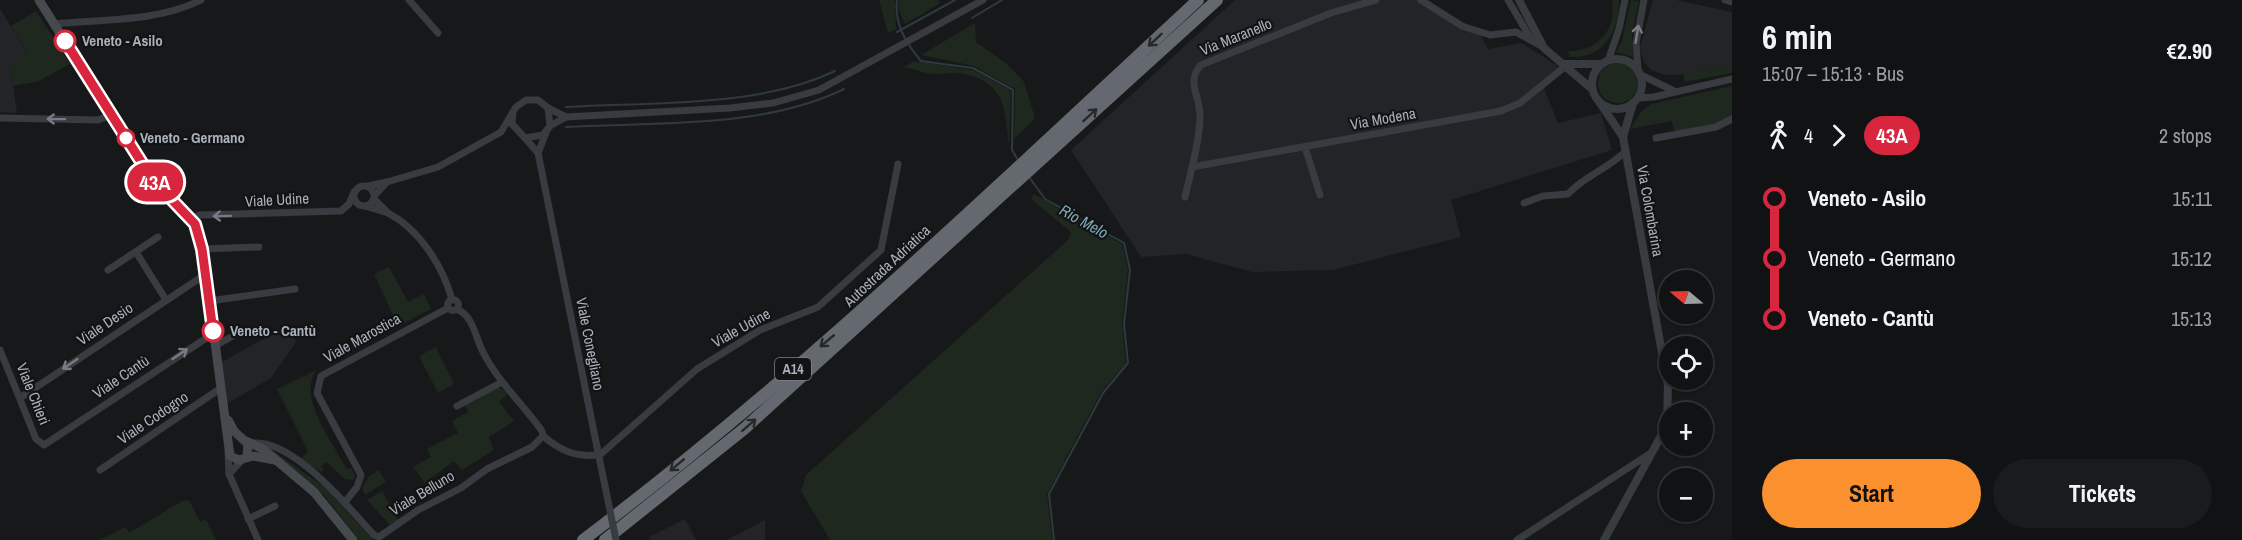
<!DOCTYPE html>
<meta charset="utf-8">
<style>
body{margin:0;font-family:"Archivo Narrow",sans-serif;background:#1a1b1d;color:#f1f3f6;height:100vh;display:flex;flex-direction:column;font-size:22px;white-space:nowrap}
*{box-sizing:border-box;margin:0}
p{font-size:20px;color:#9c9ea0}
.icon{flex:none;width:33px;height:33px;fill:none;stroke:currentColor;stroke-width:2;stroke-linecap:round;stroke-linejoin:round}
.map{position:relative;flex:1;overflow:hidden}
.side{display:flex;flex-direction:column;background:#111214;width:510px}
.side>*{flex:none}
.badge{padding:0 12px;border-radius:20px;font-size:21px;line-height:39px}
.needle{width:39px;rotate:289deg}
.tools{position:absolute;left:1659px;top:270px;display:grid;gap:12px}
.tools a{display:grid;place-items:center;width:54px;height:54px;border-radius:50%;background:#111214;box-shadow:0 2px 4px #0004,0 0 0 2px #303234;font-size:30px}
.map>.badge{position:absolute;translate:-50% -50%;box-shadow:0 0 0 3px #fff}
.legs{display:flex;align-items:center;gap:9px;height:66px;padding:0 30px;font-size:20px}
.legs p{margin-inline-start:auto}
.summary{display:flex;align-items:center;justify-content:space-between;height:102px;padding:0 30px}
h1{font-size:33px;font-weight:800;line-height:45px}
.cta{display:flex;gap:12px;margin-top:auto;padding:12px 30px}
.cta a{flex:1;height:69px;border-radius:36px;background:#fb902e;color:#111;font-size:24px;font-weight:800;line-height:69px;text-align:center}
.cta a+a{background:#1a1b1d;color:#f1f3f6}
ul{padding:0 30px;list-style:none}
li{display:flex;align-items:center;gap:21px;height:60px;font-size:22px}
li i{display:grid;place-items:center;width:9px;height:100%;margin:0 8px;background:currentColor}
li i::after{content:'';width:15px;height:15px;margin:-8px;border:4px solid;border-radius:50%;background:#111214}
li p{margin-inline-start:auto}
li:first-child i{background:linear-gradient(#0000 50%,currentColor 0)}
li:last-child i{background:linear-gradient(currentColor 50%,#0000 0)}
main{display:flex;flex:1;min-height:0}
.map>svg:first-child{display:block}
</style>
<main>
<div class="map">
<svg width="1732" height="540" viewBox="0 0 1732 540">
<rect width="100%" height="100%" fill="#17181a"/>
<g fill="#232427">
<polygon points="1235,0 1426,0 1479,33 1488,49 1522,43 1562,69 1544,88 1558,123 1601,113 1612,150 1451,200 1461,237 1333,270 1252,272 1186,254 1141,257 1071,150"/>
<polygon points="1653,0 1676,0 1732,12 1732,64 1678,75 1666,75 1651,70 1644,62 1640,48"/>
<polygon points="0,9 28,54 10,65 17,113 0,112"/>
<polygon points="288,325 296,342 271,378 228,403 220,363"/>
<polygon points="685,519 696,540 650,540 649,537"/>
<polygon points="765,520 765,540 727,540"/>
</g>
<g fill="#1f281f">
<polygon points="879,0 895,0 896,29 888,33"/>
<polygon points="899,0 938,0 940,3 905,24 898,8"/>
<path d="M1612 0H1619C1619 31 1604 59 1570 57L1567 51C1597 53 1617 30 1612 0Z"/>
<polygon points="1631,0 1639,1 1632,34 1633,57 1616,52 1622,41"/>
<polygon points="36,11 70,64 39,81 13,86 10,64 28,53 11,26"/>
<polygon points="975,23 976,42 1007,64 1024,82 1035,118 1014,139 1015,89 974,66 921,55"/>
<path d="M914 61 973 70 1011 91 1009 145C1005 107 1005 80 958 73 951 72 942 75 935 74 923 74 915 67 903 68Z"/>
<circle cx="1618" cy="83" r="20"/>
<polygon points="1732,64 1732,73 1685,82 1683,74"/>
<polygon points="1732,86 1732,116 1715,124 1674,132 1672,121 1630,129 1641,112 1651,104"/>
<polygon points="1034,194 1122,244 1128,270 1122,323 1126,363 1101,392 1047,494 1052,540 830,540 801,491 806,475 1068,240 1071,232 1031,199"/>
<polygon points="389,267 408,302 424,294 431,309 398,326 374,274"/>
<polygon points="436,347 454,384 438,393 419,356"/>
<path d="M317 370C296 396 333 443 347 469L351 468 355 476 354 480 345 479 326 462 321 467 323 470 321 472 301 459 308 451 277 389Z"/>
<polygon points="497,387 504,390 507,394 499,402 514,421 489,437 494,450 462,470 454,461 425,483 413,467 431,457 427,449 458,433 452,421 468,412 465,405"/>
<polygon points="272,450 327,489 373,540 359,540 324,495 267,451"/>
<polygon points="379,470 386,482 365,495 362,488 369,476"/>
<polygon points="382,491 398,520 390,525 367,500"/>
<polygon points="189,500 200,522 206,519 216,540 99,540 126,527 129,533 182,501"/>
</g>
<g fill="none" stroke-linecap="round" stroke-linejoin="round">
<g stroke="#2d3a3f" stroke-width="2">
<path d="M897 0C894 24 906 43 921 61L973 68 1013 90 1012 150 1018 160"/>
<polyline points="972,18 1002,0"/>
<polyline points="897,32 955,0"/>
<path d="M566 107C651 102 758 108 835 71"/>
<path d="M566 127C656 122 762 129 844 89"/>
<polyline points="1029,177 1045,199 1124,243 1130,270 1124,324 1128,363 1103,393 1049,494 1054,540"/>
</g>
<g stroke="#383b3f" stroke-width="7">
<polyline points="409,0 438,33"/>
<polyline points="1421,0 1462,26 1490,35 1516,32 1543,47"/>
<polyline points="1508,0 1531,39"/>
<polyline points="1725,0 1732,2"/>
<path d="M54 24C102 19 158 22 201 0"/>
<polyline points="1608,61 1619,29 1625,0"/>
<polyline points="1638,69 1636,43 1644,0"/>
<polyline points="1641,75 1674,91"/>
<polyline points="1638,98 1654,97 1732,79"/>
<polyline points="548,108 566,117"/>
<polyline points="0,118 98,120 111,115"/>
<polyline points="550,126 566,117 730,108 773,103 819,90 983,0"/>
<polyline points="525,138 538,153 597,447"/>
<polyline points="1656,138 1716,127 1732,119"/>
<polyline points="1305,147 1320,195"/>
<polyline points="538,153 546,133"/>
<polyline points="1192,167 1501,111 1520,103 1562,69 1564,64"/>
<polyline points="387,182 438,167 501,132 516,107 526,100 538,100 548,108 550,126 543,135 525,138 512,124 513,112"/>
<circle cx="364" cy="196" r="10"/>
<polyline points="368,186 387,182 375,195"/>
<path d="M1185 197C1191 171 1199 144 1200 118 1201 97 1185 82 1201 65L1331 13 1376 0"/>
<path d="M1524 203 1543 196 1568 194C1584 176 1608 169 1626 151"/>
<polyline points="365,206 388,213 374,199"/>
<path d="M388 213C419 229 443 266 452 300"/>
<polyline points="192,219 199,215 341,211 349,204 354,192"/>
<polyline points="202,249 259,247"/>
<polyline points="136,252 166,300"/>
<polyline points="108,270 158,237"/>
<circle cx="453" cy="305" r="5.5"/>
<polyline points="209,301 295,289"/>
<polyline points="215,346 238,333"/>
<polyline points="0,350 36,439 44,445 214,333"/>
<polyline points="20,398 206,274"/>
<polyline points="457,406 502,382"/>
<path d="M543 436C561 451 578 459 601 454L697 369 760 330 818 307 881 250 898 164"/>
<path d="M254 443C294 440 349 508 374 535L379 537 418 510 461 488 487 469 532 447 543 436 542 431C523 404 498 382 483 352 475 337 474 317 457 309"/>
<polyline points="228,452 229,474 242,460"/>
<polyline points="100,470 221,388"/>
<polyline points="229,474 258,540"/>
<polyline points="345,502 357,487 361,475 317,393 321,376 448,308"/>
<polyline points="248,519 275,506"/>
<polyline points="1517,540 1651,453"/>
</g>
<g stroke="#383b3f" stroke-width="8">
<polyline points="1519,0 1544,48 1593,90"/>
<circle cx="1617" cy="84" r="25"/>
<polyline points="1564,64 1602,64"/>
<polyline points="1600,103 1623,137"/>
<polyline points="1604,540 1661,436 1667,420 1668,386 1623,137 1633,103"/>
</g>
<g stroke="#464a4f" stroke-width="9">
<polyline points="39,0 152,179 195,224 206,274 230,456 239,460 253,456 275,460"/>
<polyline points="228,420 234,431 248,444 247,456"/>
<polyline points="246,441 263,449 314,492 353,540"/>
</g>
<g stroke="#646970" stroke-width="12">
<path d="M583 540C801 376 998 185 1198 0"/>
<polyline points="605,540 744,429 1217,0"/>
</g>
<polyline stroke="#383b3f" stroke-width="7" points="597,447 616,540"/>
</g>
<defs><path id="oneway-shaft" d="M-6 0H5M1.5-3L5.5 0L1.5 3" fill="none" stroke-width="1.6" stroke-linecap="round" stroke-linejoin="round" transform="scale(1.5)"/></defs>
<g stroke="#767c83">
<use href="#oneway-shaft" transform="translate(1637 34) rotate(-81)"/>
<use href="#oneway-shaft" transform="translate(56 119) rotate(-179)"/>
<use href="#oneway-shaft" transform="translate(222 216) rotate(179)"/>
<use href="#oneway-shaft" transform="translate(180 354) rotate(-34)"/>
<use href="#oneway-shaft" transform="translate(70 364) rotate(146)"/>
</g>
<g stroke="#26282c">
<use href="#oneway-shaft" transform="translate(1155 40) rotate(137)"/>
<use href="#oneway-shaft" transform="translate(1090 115) rotate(-42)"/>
<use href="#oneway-shaft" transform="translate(827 341) rotate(140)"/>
<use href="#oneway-shaft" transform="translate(749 425) rotate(-41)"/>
<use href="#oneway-shaft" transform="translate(677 465) rotate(140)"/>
</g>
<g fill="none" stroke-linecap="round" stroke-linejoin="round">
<defs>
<polyline id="line-1" points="65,41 152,179 195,224 202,249 213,331"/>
</defs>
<use href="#line-1" stroke="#fff" stroke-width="14"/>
<use href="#line-1" stroke="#d7263d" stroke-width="9"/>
</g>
<g fill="#fff" stroke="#d7263d" stroke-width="3">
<circle cx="65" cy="41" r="10"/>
<circle cx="126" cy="138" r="8"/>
<circle cx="213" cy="331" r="10"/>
</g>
<g text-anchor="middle" stroke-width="4.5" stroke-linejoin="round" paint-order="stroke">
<rect fill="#121315" stroke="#7c8288" stroke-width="1.5" x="775" y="358" width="36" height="22" rx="4.5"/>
<g font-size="14" font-weight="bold" fill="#a9b1ba">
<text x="793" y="374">A14</text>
</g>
<g font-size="15" fill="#a9b1ba" stroke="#121315">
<text transform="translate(1236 37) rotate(-22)" y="5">Via Maranello</text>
<text transform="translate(1383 119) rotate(-10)" y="5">Via Modena</text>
<text transform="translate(277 200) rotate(-3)" y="5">Viale Udine</text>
<text transform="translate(1650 211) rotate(80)" y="5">Via Colombarina</text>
<text transform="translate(887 266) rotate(-43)" y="5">Autostrada Adriatica</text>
<text transform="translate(105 324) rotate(-34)" y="5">Viale Desio</text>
<text transform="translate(741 328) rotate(-29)" y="5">Viale Udine</text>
<text transform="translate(362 338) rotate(-29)" y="5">Viale Marostica</text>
<text transform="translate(590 344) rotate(79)" y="5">Viale Conegliano</text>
<text transform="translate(121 377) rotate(-34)" y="5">Viale Cantù</text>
<text transform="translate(33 394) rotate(68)" y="5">Viale Chieri</text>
<text transform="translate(153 418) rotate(-34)" y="5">Viale Codogno</text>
<text transform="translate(422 493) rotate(-31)" y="5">Viale Belluno</text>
</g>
<g font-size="15" font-weight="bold" fill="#a9b1ba" stroke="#121315" text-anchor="start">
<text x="82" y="46">Veneto - Asilo</text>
<text x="140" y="143">Veneto - Germano</text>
<text x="230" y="336">Veneto - Cantù</text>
</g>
<g font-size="16" font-style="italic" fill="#7ea7b7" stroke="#121315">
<text transform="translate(1084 221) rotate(29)" y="6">Rio Melo</text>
</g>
</g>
</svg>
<div class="tools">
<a><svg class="needle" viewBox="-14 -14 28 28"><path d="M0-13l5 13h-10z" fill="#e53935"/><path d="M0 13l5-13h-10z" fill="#9c9ea0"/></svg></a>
<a><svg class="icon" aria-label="locate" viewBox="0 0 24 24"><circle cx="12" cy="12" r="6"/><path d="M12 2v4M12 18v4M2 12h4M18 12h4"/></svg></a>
<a>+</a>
<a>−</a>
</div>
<b class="badge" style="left:155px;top:182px;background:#d7263d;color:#fff">43A</b>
</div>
<section class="side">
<div class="summary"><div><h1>6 min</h1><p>15:07 – 15:13 · Bus</p></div><b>€2.90</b></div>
<div class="legs"><svg class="icon" aria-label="walk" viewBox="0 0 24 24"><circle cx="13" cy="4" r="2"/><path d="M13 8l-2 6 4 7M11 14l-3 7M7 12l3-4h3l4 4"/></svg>4<svg class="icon" aria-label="forward" viewBox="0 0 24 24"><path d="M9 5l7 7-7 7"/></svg><b class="badge" style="background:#d7263d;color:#fff">43A</b><p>2 stops</p></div>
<ul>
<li><i style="color:#d7263d"></i><b>Veneto - Asilo</b><p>15:11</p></li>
<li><i style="color:#d7263d"></i><span>Veneto - Germano</span><p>15:12</p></li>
<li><i style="color:#d7263d"></i><b>Veneto - Cantù</b><p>15:13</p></li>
</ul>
<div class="cta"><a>Start</a><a>Tickets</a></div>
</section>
</main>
